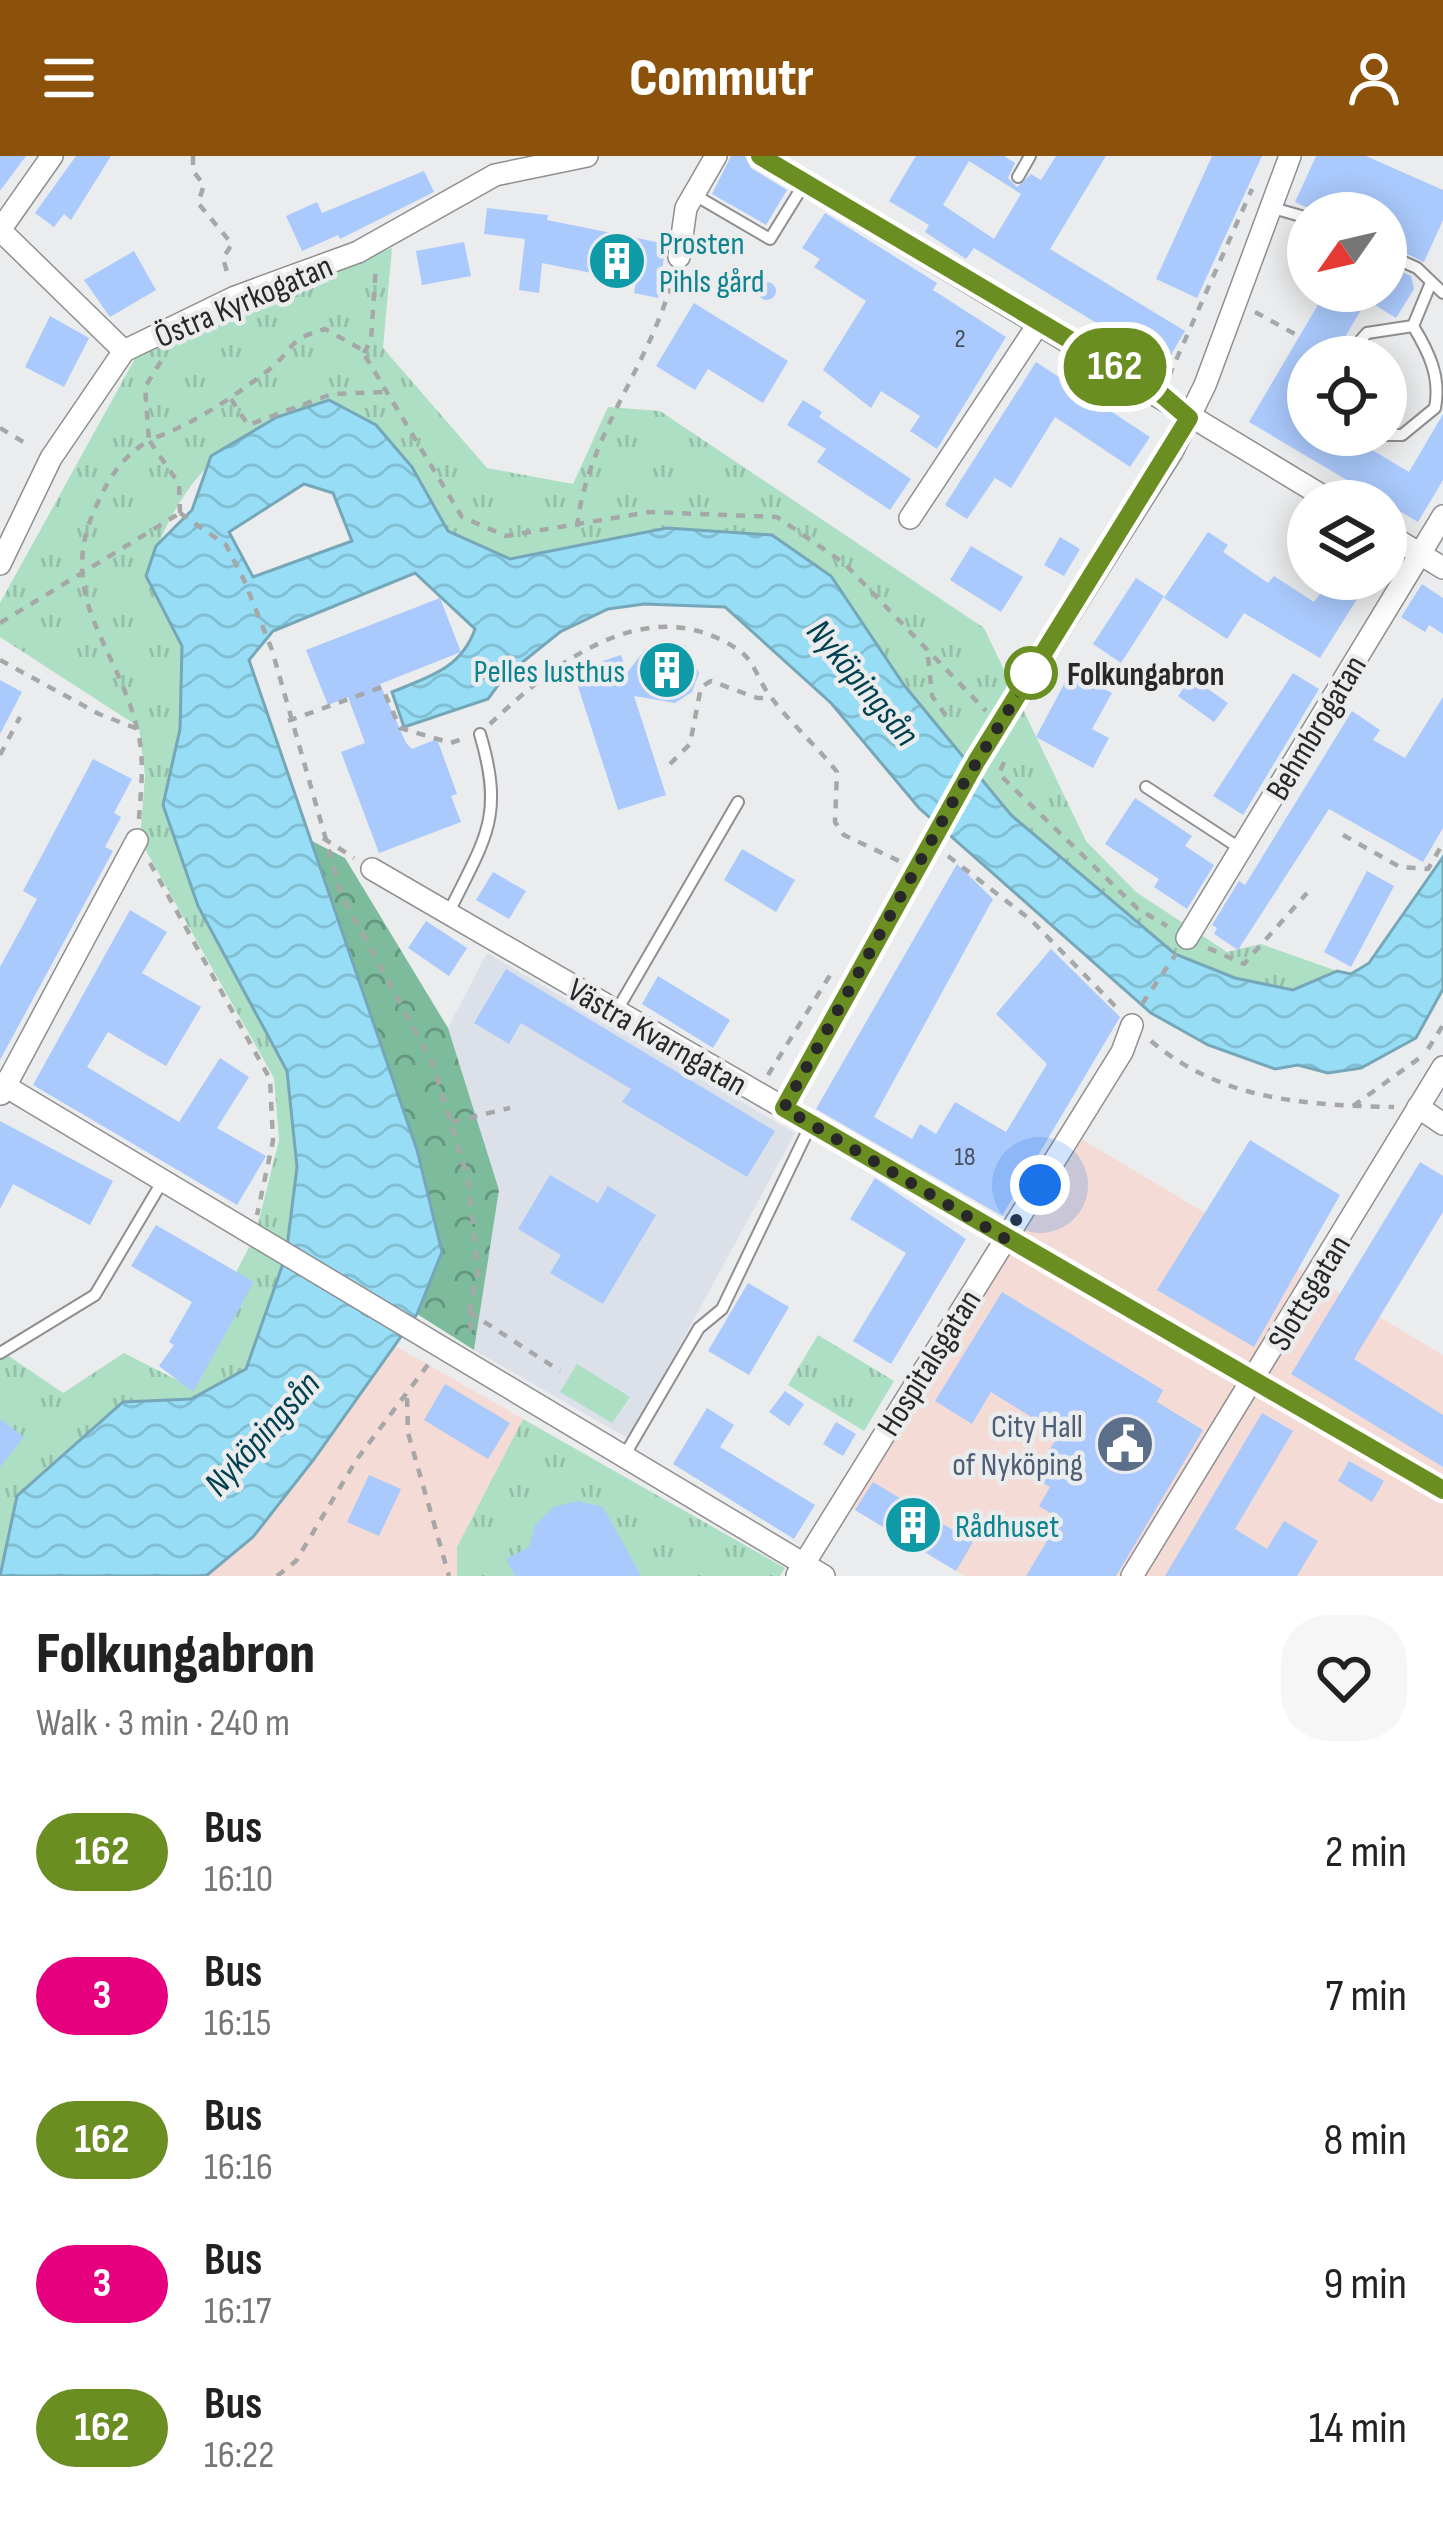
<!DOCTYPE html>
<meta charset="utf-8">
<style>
body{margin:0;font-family:"Sofia Sans Condensed",sans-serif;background:#f6f6f6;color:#222;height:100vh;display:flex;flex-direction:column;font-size:45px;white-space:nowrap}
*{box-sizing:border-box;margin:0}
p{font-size:39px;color:#767676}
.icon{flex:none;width:66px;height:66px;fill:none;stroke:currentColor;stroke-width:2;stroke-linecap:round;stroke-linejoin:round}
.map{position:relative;height:1420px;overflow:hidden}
.side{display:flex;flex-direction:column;background:#fff;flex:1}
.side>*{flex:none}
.badge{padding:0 24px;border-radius:39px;font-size:42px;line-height:78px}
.needle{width:78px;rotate:236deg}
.controls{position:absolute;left:1287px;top:36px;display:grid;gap:24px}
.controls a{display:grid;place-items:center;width:120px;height:120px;border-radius:50%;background:#fff;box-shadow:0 6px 30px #0003;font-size:60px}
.you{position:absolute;width:60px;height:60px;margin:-30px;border:9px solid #fff;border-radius:50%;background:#1a73e8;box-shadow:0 0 0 18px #1a73e833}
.map>.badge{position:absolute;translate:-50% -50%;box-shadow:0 0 0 6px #fff}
.round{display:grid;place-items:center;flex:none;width:126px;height:126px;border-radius:48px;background:#f6f6f6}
.headline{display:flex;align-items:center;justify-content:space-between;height:204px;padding:0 36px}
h1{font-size:57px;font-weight:800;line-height:90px}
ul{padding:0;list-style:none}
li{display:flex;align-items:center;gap:36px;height:144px;padding:0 36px}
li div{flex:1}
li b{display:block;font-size:45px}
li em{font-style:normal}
li .badge{min-width:132px;font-weight:700;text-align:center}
header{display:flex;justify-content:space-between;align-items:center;height:156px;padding:0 36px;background:#8c520b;color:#fff;font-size:54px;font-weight:800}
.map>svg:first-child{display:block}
</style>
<header><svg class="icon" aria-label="menu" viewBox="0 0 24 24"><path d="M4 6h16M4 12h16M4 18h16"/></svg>Commutr<svg class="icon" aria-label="person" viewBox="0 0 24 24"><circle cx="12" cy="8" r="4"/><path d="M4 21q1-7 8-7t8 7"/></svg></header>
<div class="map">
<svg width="1443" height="1420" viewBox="0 0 1443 1420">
<defs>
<pattern id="forest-crowns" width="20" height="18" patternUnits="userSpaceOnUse" patternTransform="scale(3)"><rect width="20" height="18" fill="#7dbb9d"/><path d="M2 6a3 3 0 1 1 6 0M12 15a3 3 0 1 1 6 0" fill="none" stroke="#669880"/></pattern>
<pattern id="park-tufts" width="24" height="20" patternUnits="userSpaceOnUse" patternTransform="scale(3)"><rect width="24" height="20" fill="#addfc5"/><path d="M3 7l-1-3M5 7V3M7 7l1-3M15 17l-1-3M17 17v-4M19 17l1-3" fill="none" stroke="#95bfa9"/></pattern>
<pattern id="water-waves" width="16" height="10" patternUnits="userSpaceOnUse" patternTransform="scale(3)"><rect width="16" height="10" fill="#96ddf5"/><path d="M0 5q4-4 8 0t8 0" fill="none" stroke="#81bed2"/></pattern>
</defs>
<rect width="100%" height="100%" fill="#ebeced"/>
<g fill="#f5dbd5">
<polygon points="1063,972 1443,1199 1443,1420 965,1420 847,1349"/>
<polygon points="392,1188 523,1263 457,1391 457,1420 206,1420 253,1381 314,1303"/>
</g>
<polygon fill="#dce1e9" points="487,797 795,977 629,1283 474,1194 499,1034 448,872"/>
<polygon fill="#addfc5" points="577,1208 630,1241 612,1267 560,1236"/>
<polygon fill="url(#forest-crowns)" points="310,684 345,702 448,872 499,1034 474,1194 417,1158 442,1095 417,994"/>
<g fill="url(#park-tufts)">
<path d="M392 92 383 192 487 312 573 328 608 251 660 255 984 472 1086 685 1136 736 1227 796 1261 788 1337 815 1293 834 1235 822 1175 798 1011 659 904 529 831 421 667 372 510 403 448 375 412 311 376 269 328 244C226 279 183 315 146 420L182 490 180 573 163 649 287 915 297 1011 286 1099 246 1213 191 1243 123 1246 17 1340 0 1420V1194L63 1237 124 1197 179 1225 255 1080 279 984 274 922 140 684 145 620 139 571 0 481V447L137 199Z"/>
<polygon points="818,1179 894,1225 864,1275 788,1229"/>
<polygon points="523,1263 785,1412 780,1420 457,1420 457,1391"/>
</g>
<path fill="url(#water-waves)" stroke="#75a7b8" stroke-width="3" fill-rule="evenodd" d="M329 244 376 269 412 311 448 375 510 403 667 372 772 379 831 420 904 529 1011 659 1175 798 1235 822 1293 834 1337 815 1351 818 1369 807 1443 701V833L1416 882 1361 912 1328 917 1298 909 1275 913 1208 889 1151 857 919 652 831 547 725 451 644 448 608 453 560 476 504 521 488 543 404 571 392 536C428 521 461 513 475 473L415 417 273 475 249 504 417 994 442 1096 417 1158 314 1303 253 1381 206 1420H0L17 1340 123 1246 191 1243 246 1213 286 1099 297 1011 287 915 198 750 163 649 180 573 182 490 146 420 156 390 192 354 211 300 277 261ZM304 328 333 337 352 385 253 421 229 376Z"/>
<g fill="#aac9fc" fill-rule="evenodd">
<polygon points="0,0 26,0 0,35"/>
<polygon points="76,0 111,0 71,64 64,58 54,71 35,57"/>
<polygon points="731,0 745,0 751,12 787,34 766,69 712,38"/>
<path d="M916 0H1004L1015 7 1008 22 1017 31 1031 18 1041 24 1056 0H1106L1050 93 1185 175 1165 209 974 92 966 103 925 76 929 69 889 45ZM969 5 1021 38 994 83 943 49Z"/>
<polygon points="1212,0 1262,0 1197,142 1156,123"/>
<polygon points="1316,0 1366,0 1443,34 1443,64 1424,106 1386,88 1386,57 1319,57 1295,46"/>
<polygon points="424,15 434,36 340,83 338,79 302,95 286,60 317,46 322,57"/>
<polygon points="487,52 548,59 547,64 666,88 658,142 634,137 636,126 542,107 539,137 519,134 525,83 484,78"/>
<polygon points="825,57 937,127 933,134 1006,181 937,293 910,275 920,260 881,235 871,252 823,214 866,145 814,111 820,103 802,92"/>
<polygon points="464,86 471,120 422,129 416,95"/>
<polygon points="134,95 156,134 110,161 84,124"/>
<polygon points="1386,109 1411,120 1414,133 1396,162 1367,144 1333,201 1308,201 1308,279 1347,279 1409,316 1443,258 1443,324 1418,366 1249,266 1326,135 1386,135"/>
<circle cx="767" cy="135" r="9"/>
<polygon points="694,147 788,205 763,247 708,213 695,234 656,210"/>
<polygon points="50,160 89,182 64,231 25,211"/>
<polygon points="1036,206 1150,281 1130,311 1055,261 1011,332 995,322 967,363 945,349"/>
<polygon points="803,244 822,256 819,261 911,323 890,354 817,306 826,293 787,269"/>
<polygon points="1208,376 1228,389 1223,396 1268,427 1274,420 1314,446 1331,423 1359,440 1320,502 1244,457 1227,483 1164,442"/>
<polygon points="1060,381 1080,393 1064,420 1044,409"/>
<polygon points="971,390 1023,421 1001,456 950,424"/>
<polygon points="1136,422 1164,440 1121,507 1093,488"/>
<polygon points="1422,428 1443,442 1443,478 1429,469 1425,476 1401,461"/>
<polygon points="440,442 461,496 380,528 406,587 412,593 437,583 457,638 451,640 461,666 379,697 341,596 365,587 348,541 328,549 306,494"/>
<polygon points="666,484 686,490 699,517 692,536 675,547 634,540 666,639 618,654 573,515 621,499 627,517 646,492"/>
<polygon points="1071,515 1112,537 1092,573 1109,582 1093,612 1036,581"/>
<polygon points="1293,517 1319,533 1243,659 1213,640"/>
<polygon points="1191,521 1228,547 1214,566 1178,540"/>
<polygon points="0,524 22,536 0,578"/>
<polygon points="1443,541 1443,672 1423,706 1329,653 1238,794 1214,778 1217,772 1212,769 1239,725 1245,729 1352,555 1380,574 1373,584 1405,602"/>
<polygon points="93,603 132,623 114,657 121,661 105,691 113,695 0,904 0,811 37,743 23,735"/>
<polygon points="1135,642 1192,680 1185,690 1214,709 1187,753 1154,731 1159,723 1105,688"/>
<polygon points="742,693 795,724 776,756 724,724"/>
<polygon points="957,708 993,743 874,961 912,983 920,968 936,978 955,946 1006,976 1047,908 996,858 1051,793 1120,861 1002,1060 816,953"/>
<polygon points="1367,715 1394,730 1351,811 1324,796"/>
<polygon points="493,716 526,735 509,763 476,744"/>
<polygon points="130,754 167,776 142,817 201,851 166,910 108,876 87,911 179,966 220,902 249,921 217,972 266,1000 237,1049 33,929"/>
<polygon points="426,765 467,792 449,820 408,792"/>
<polygon points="506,813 775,975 747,1021 622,946 631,933 521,867 509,888 474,867"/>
<polygon points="658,820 730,864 713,892 642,848"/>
<polygon points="0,965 113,1025 90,1069 13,1028 0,1053"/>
<polygon points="1250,984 1340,1039 1254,1191 1157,1134"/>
<polygon points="1420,1006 1443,1020 1443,1056 1354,1203 1443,1259 1443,1311 1291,1218"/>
<polygon points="550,1019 598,1047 608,1030 656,1059 603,1148 550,1117 561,1099 518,1073"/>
<polygon points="875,1022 966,1083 891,1208 853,1185 906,1097 850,1063"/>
<polygon points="156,1069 254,1126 193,1236 159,1210 174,1189 169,1186 192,1146 131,1110"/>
<polygon points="748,1127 789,1151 749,1219 708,1195"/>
<polygon points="1002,1136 1163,1234 1157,1246 1203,1274 1116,1420 1026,1420 1047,1385 1038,1380 1052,1358 1039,1350 1050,1331 1033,1321 1059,1278 991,1236 972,1268 935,1245"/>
<polygon points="445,1228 510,1267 488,1303 424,1264"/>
<polygon points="785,1235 804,1248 789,1270 769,1256"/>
<polygon points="707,1252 734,1269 720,1291 815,1349 794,1383 673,1308"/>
<polygon points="1262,1257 1293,1275 1235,1373 1267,1393 1284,1365 1318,1385 1297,1420 1165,1420"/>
<polygon points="0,1263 24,1281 0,1311"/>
<polygon points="836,1266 856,1278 843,1300 823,1288"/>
<polygon points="1349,1305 1384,1325 1372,1346 1338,1325"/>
<polygon points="369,1319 401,1333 379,1380 347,1366"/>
<polygon points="873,1326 973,1386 956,1415 855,1354"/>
<polygon points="578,1345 603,1351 641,1420 515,1420 506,1403 529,1391 535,1369 554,1351"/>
</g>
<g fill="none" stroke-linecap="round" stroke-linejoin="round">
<defs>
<g id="lane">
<polyline points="1018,21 1030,0"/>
<polyline points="693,38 770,83 804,28"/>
<polyline points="1273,52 1308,62"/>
<polyline points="1386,98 1417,112 1443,137"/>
<polyline points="1413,170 1430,129"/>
<polyline points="1346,201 1367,177 1413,170"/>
<path d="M1376 279H1402L1435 252C1441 221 1429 196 1413 170"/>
<polyline points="1146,631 1241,693"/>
<path d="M448 758C485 682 505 662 480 578"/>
<polyline points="616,856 738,646"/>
<polyline points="0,1197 95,1139 162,1026"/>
<polyline points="623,1302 699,1172 722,1153 811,968"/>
</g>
<g id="street">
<polyline points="52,0 0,74 124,195"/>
<polyline points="760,0 1331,345"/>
<polyline points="679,101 686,52 716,0"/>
<polyline points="910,362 1039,167"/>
<polyline points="1386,377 1443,412"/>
<polyline points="0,408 51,302 124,195 235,141 358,96 495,19 587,0"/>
<polyline points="372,713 1443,1334"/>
<polyline points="1187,782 1443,360"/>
<polyline points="0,927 824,1420"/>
<polyline points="1,938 137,684"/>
<polyline points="1418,951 1443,968"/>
<polyline points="784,953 976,606 1172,296 1205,229 1290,0"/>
<polyline points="797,1419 1122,896 1132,869"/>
<polyline points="1132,1420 1443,911"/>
</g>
</defs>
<use href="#lane" stroke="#8f8f91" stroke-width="14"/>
<use href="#street" stroke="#8f8f91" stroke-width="24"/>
<g stroke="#a6a7a8" stroke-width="4.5" stroke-dasharray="9 9" stroke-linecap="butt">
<polyline points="193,0 193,15 204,29 198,47 232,88 223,102 229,123"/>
<polyline points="1255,156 1295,178"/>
<polyline points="364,197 371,184 376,109"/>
<polyline points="1169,220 1252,33"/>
<polyline points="231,243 248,269 332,238 385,236"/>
<polyline points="0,272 30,290"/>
<path d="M180 357 179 328 149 284C193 268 228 245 266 216 295 194 285 184 325 173L361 193 462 361 506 380 649 356 777 361 844 407 986 555"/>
<polyline points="180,357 226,389 244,424 272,494 342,740 432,906 468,1023 478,1115 469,1156 472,1182"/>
<path d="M577 371C587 280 650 209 672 124"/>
<polyline points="0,467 180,357"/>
<polyline points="928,501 932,540 947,561"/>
<polyline points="0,504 99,558 138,573"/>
<polyline points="288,565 382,531 400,572 451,587 465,582"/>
<path d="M490 568C556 505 650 432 740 495 754 505 759 526 770 540 790 567 817 590 837 616L835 666 844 679 899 705"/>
<polyline points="0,599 20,561"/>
<polyline points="1004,606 999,618 1138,753 1167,770"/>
<polyline points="670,608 690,588 701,531 711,525 757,542 771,542"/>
<path d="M139 663C141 634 145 601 137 572 115 485 53 439 98 346 111 318 123 301 149 284L145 231 163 202"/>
<polyline points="1343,679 1400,711 1428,713 1443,687"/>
<polyline points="323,682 354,702"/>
<polyline points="948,700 1031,764 1117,852"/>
<polyline points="150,707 270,923 273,985 257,1059"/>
<polyline points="1208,792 1244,808 1307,737"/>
<polyline points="1142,848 1176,798"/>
<path d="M1151 885C1222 945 1306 949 1394 951"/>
<polyline points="1428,893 1443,869"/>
<polyline points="768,919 832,816"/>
<polyline points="1353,950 1421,901"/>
<polyline points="451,966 510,952"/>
<polyline points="469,1156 560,1215"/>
<polyline points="407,1242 408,1277 449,1420"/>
<polyline points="277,1420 296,1405 357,1303 430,1206"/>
</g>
<use href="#lane" stroke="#fff" stroke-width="10"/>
<use href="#street" stroke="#fff" stroke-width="21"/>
</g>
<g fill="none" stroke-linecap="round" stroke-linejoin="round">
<defs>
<polyline id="line" points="760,0 1161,238 1189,262 976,606 784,952 1443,1334"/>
</defs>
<use href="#line" stroke="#fff" stroke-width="27"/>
<use href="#line" stroke="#6b8e23" stroke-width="18"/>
<polyline stroke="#282828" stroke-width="12" stroke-dasharray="0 21.6" points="1031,517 956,640 784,952 1004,1082 1040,1029"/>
</g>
<defs>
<symbol id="building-disc" viewBox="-11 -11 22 22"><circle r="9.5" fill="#0f9aa8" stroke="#ebeced"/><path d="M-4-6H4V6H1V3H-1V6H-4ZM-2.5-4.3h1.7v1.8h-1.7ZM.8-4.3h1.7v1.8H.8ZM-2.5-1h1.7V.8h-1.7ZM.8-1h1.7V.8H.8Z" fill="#fff"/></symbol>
<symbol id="civic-disc" viewBox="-11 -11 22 22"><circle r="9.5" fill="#5c6f8a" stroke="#ebeced"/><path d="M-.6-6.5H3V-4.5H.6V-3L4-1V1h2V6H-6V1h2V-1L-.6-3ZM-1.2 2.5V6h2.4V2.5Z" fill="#fff"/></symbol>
</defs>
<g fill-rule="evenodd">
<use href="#building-disc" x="584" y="72" width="66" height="66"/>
<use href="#building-disc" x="634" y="481" width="66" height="66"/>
<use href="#civic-disc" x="1092" y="1255" width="66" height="66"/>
<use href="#building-disc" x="880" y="1336" width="66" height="66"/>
</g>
<circle fill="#fff" stroke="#6b8e23" stroke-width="6" cx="1031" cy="517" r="24"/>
<g text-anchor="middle" stroke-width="9" stroke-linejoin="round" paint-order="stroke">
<g font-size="27" fill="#48505d">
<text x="960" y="191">2</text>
<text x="965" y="1009">18</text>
</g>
<g font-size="33" fill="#0d838f" stroke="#ebeced" text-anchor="start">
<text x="659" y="98">Prosten<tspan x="659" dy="38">Pihls gård</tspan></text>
<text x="625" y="526" text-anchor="end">Pelles lusthus</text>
<text x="955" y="1381">Rådhuset</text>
</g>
<g font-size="33" fill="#282828" stroke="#ebeced">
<text transform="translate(243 144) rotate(-23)" y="12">Östra Kyrkogatan</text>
<text transform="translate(1315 571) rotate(-59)" y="12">Behmbrogatan</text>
<text transform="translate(658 880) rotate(30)" y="12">Västra Kvarngatan</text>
<text transform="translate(1308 1136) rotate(-59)" y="12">Slottsgatan</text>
<text transform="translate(928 1206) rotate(-58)" y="12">Hospitalsgatan</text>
</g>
<g font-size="33" font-weight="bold" fill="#282828" stroke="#ebeced" text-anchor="start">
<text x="1067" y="529">Folkungabron</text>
</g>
<g font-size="33" fill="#4e5e75" stroke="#ebeced" text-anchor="end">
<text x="1083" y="1281">City Hall<tspan x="1083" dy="38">of Nyköping</tspan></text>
</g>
<g font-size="36" font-style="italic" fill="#004152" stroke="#ebeced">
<text transform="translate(864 526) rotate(50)" y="13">Nyköpingsån</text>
<text transform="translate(261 1277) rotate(-48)" y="13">Nyköpingsån</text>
</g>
</g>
</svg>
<div class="controls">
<a><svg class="needle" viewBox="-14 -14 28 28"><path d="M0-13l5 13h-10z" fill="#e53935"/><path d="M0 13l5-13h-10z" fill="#767676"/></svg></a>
<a><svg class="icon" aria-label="locate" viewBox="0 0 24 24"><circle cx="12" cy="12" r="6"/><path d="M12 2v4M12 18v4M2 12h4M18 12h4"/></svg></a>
<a><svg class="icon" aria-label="layers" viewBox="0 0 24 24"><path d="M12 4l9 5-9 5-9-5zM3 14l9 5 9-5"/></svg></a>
</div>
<div class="you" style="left:1040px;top:1029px"></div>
<b class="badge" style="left:1115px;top:211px;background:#6b8e23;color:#fff">162</b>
</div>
<section class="side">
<div class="headline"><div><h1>Folkungabron</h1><p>Walk · 3 min · 240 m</p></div><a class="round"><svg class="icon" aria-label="heart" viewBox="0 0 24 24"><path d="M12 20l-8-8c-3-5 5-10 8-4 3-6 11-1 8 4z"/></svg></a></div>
<ul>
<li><span class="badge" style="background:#6b8e23;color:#fff">162</span><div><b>Bus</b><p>16:10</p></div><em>2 min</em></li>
<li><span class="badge" style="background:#e6007e;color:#fff">3</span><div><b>Bus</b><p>16:15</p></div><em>7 min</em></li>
<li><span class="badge" style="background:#6b8e23;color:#fff">162</span><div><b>Bus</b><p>16:16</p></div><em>8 min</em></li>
<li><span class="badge" style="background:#e6007e;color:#fff">3</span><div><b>Bus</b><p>16:17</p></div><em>9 min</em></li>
<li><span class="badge" style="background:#6b8e23;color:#fff">162</span><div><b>Bus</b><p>16:22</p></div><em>14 min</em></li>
</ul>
</section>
